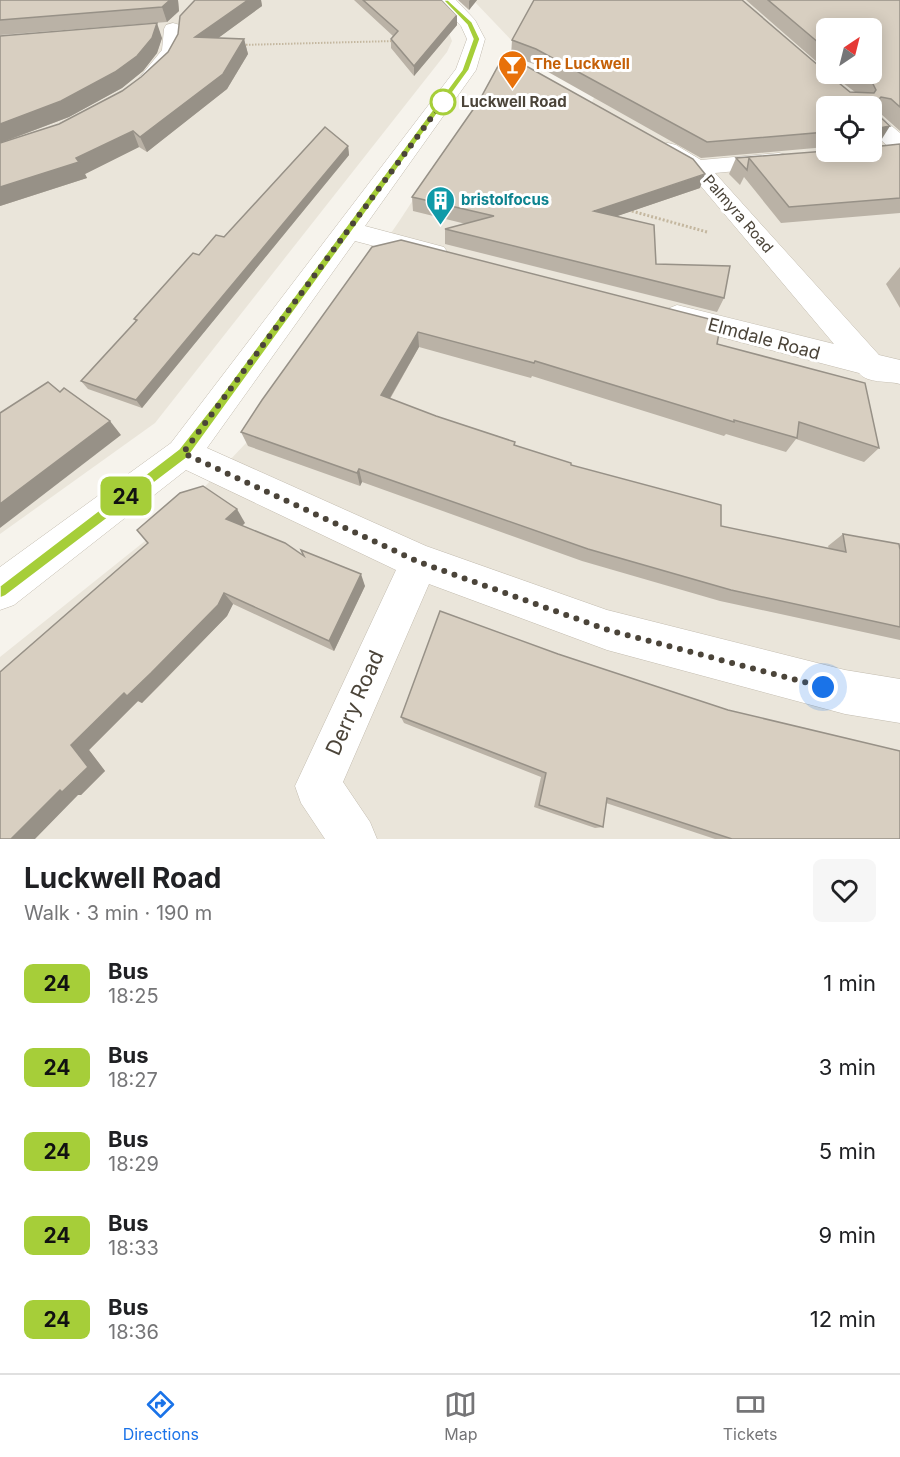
<!DOCTYPE html>
<meta charset="utf-8">
<style>
body{margin:0;font-family:Inter,sans-serif;background:#f6f6f6;color:#202124;height:100vh;display:flex;flex-direction:column;font-size:22px;white-space:nowrap}
*{box-sizing:border-box;margin:0}
p{font-size:20px;color:#757577}
.icon{flex:none;width:33px;height:33px;fill:none;stroke:currentColor;stroke-width:2;stroke-linecap:round;stroke-linejoin:round}
.map{position:relative;height:839px;overflow:hidden}
.side{display:flex;flex-direction:column;background:#fff;flex:1}
.side>*{flex:none}
.badge{padding:0 12px;border-radius:9px;font-size:21px;line-height:39px}
.needle{width:39px;rotate:35deg}
.buttons{position:absolute;left:816px;top:18px;display:grid;gap:12px}
.buttons a{display:grid;place-items:center;width:66px;height:66px;border-radius:9px;background:#fff;box-shadow:0 3px 15px #0003;font-size:30px}
.you{position:absolute;width:30px;height:30px;margin:-15px;border:4px solid #fff;border-radius:50%;background:#1a73e8;box-shadow:0 0 0 9px #1a73e833}
.map>.badge{position:absolute;translate:-50% -50%;box-shadow:0 0 0 3px #fff}
.round{display:grid;place-items:center;flex:none;width:63px;height:63px;border-radius:9px;background:#f6f6f6}
.headline{display:flex;align-items:center;justify-content:space-between;height:102px;padding:0 24px}
h1{font-size:28px;font-weight:700;line-height:45px}
ul{padding:0;list-style:none}
li{display:flex;align-items:center;gap:18px;height:84px;padding:0 24px}
li div{flex:1}
li b{display:block;font-size:22px}
li em{font-style:normal}
li .badge{min-width:66px;font-weight:700;text-align:center}
.dock{display:flex;justify-content:space-around;align-items:center;height:84px;border-top:2px solid #e0e0e0;background:#fff;font-size:16px;color:#757577}
.dock a{display:grid;justify-items:center;gap:3px}
.dock .active{color:#1a73e8}
.map>svg:first-child{display:block}
</style>
<div class="map">
<svg width="900" height="839" viewBox="0 0 900 839">
<rect width="100%" height="100%" fill="#f6f3ec"/>
<g fill="#eae5da" fill-rule="evenodd">
<polygon points="0,0 417,0 442,25 449,33 452,41 447,52 155,423 0,534"/>
<path d="M473 0H900V839H0V657L180 513 246 443 400 220 469 114 575 135 597 92 514 43ZM826 28H872V74H826ZM826 106H872V152H826Z"/>
</g>
<g fill="none" stroke-linecap="round" stroke-linejoin="round">
<defs>
<g id="minor">
<polygon points="437,0 456,0 475,20 485,39 476,70 365,226 444,247 448,253 444,259 435,262 355,241 207,448 426,546 607,610 845,670 900,679 900,723 845,714 607,650 429,584 343,782 370,822 377,839 325,839 301,803 295,786 396,570 186,470 14,605 0,610 0,567 171,443 456,69 467,39 461,26"/>
<path d="M173 23 180 25C193 46 169 68 156 82H142L139 78 162 50 164 29 166 25Z"/>
<polygon points="872,114 880,116 900,133 900,152 892,150 872,132"/>
<path d="M668 143 676 145 701 160 779 153 787 155 791 160 787 165 779 167 715 173 879 355 900 360V384C886 380 868 384 859 373L667 323 662 316 667 309 677 305 834 344 689 172 660 155 657 150 660 145Z"/>
</g>
</defs>
<use href="#minor" stroke="#c2bbae" stroke-width="1"/>
<polyline stroke="#c4b79f" stroke-width="2" stroke-dasharray="1.5 1.5" stroke-linecap="butt" points="240,45 395,41"/>
<polyline stroke="#c4b79f" stroke-width="3" stroke-dasharray="2 2" stroke-linecap="butt" points="628,210 707,232"/>
<use href="#minor" fill="#fff" fill-rule="evenodd"/>
</g>
<g fill="#bab2a6">
<polygon points="0,0 178,0 179,11 167,22 0,35"/>
<polygon points="195,0 261,0 262,6 218,38 244,39 248,54 227,89 147,152 139,147 85,174 87,178 0,206 0,36 162,38 157,53 143,71 122,88 69,117 6,141 59,124 122,91 141,77 168,52 178,34"/>
<polygon points="354,0 442,0 457,15 457,25 414,76 391,48 391,39 393,36"/>
<polygon points="458,0 477,0 469,10"/>
<polygon points="746,0 900,0 900,131 881,114 879,114 880,142 874,143 872,147 900,144 900,213 781,223 744,177 740,185 729,174 736,158 872,152 872,106 826,106 826,148 826,147 701,158 534,64 511,56 512,40 850,92 855,92 831,74 872,74 826,28 826,70"/>
<polygon points="348,146 349,155 142,408 88,389 81,381 136,322 134,319 199,255"/>
<polygon points="700,188 617,216 656,264 724,298 717,312 445,244 445,229 466,224 413,211 412,197"/>
<polygon points="372,247 717,344 879,448 864,462 796,439 786,452 726,434 724,436 532,376 531,378 419,347 390,399 436,416 515,442 514,445 571,465 721,526 829,549 828,546 843,534 900,550 900,640 720,601 582,561 362,482 360,486 248,446 241,432"/>
<polygon points="900,267 900,308 886,284"/>
<polygon points="245,523 242,526 365,586 334,651 233,604 227,616 164,681 142,703 138,701 89,750 105,771 81,795 78,795 0,672"/>
<polygon points="558,654 728,710 900,839 715,839 606,803 603,827 595,828 534,807 541,777 404,723 401,717"/>
</g>
<g fill="#979187">
<polygon points="170,0 178,0 179,11 167,22 162,7"/>
<polygon points="248,0 261,0 262,6 199,52 195,37"/>
<polygon points="470,0 477,0 469,10 469,1"/>
<polygon points="457,15 457,25 414,76 414,66"/>
<polygon points="157,23 162,38 157,53 143,71 122,88 69,117 0,143 0,124"/>
<polygon points="244,39 248,54 227,89 147,152 140,137"/>
<polygon points="890,126 880,142 874,143 879,134 880,128"/>
<polygon points="133,131 139,147 85,174 87,178 0,206 0,187 76,158"/>
<polygon points="348,146 349,155 142,408 136,400"/>
<polygon points="705,174 700,188 591,225 594,211"/>
<polygon points="418,332 419,347 383,410 381,395"/>
<polygon points="110,421 121,435 0,528 0,504"/>
<polygon points="359,469 362,482 360,486 357,473"/>
<polygon points="237,509 245,523 235,532 226,519"/>
<polygon points="361,574 365,586 334,651 329,641"/>
<polygon points="224,593 233,604 227,616 142,703 138,701 89,750 105,771 81,795 78,795 35,839 11,839 71,745"/>
</g>
<g fill="#d8cfc1" stroke="#979187" stroke-width="1.5">
<polygon points="0,0 170,0 162,7 0,20"/>
<polygon points="195,0 248,0 195,37 244,39 223,74 140,137 133,131 76,158 79,162 0,187 0,143 59,124 122,91 141,77 168,52 178,34 180,16"/>
<polygon points="363,0 442,0 457,15 414,66 391,39 398,31"/>
<polygon points="534,0 742,0 826,72 826,74 828,74 850,92 874,93 876,90 873,84 859,74 872,74 872,28 826,28 826,49 768,0 900,0 900,107 891,99 881,97 879,99 879,116 890,126 880,128 879,134 872,134 872,106 826,106 826,132 707,142 536,49 512,40"/>
<polygon points="157,23 152,38 137,56 115,72 61,101 0,124 0,36"/>
<polygon points="503,57 519,62 693,159 705,174 594,211 654,225 656,264 730,266 724,298 445,229 494,216 412,197 479,101"/>
<polygon points="325,127 348,146 136,400 81,381 137,320 134,319 193,253 199,255 216,235 224,237"/>
<polygon points="900,144 900,198 789,207 749,158 747,170 736,158 826,151 826,152 872,152 872,147"/>
<polygon points="401,240 721,322 717,344 865,383 879,448 799,422 797,438 734,420 734,422 535,361 534,363 418,332 381,395 436,416 515,442 514,445 571,463 571,465 721,505 721,526 846,552 843,534 899,544 900,550 900,627 731,590 588,549 359,469 357,473 241,432 262,400 372,247"/>
<polygon points="48,382 60,392 64,388 110,421 0,504 0,413"/>
<polygon points="203,486 237,509 226,519 285,543 304,556 301,550 361,574 329,641 224,593 218,605 151,673 127,696 124,693 71,745 88,767 62,792 60,790 11,839 0,839 0,672 148,543 137,530 180,493"/>
<polygon points="440,611 558,654 728,710 900,751 900,839 732,839 607,798 603,827 539,805 546,773 401,717"/>
</g>
<polygon fill="#a6ce39" stroke="#fff" stroke-width="1.5" points="443,0 448,0 472,22 480,39 469,70 188,457 5,596 0,598 0,586 179,449 220,397 462,70 473,39 467,25"/>
<g fill="none" stroke-linecap="round" stroke-linejoin="round">
<polyline stroke="#4b4439" stroke-width="6" stroke-dasharray="0 10.8" points="443,102 183,453 419,562 608,630 823,687"/>
</g>
<defs>
<symbol id="bar-pin" viewBox="-11 -11 22 30"><path d="M0 17L-7.5 6A9.5 9.5 0 1 1 7.5 6Z" fill="#e8710a" stroke="#fff"/><path d="M-6-5H6L.8 .8V4.5H3.5V6h-7V4.5H-.8V.8Z" fill="#fff"/></symbol>
<symbol id="building-pin" viewBox="-11 -11 22 30"><path d="M0 17L-7.5 6A9.5 9.5 0 1 1 7.5 6Z" fill="#0f9aa8" stroke="#fff"/><path d="M-4-6H4V6H1V3H-1V6H-4ZM-2.5-4.3h1.7v1.8h-1.7ZM.8-4.3h1.7v1.8H.8ZM-2.5-1h1.7V.8h-1.7ZM.8-1h1.7V.8H.8Z" fill="#fff"/></symbol>
</defs>
<g fill-rule="evenodd">
<use href="#bar-pin" x="496" y="48" width="33" height="45"/>
<use href="#building-pin" x="424" y="184" width="33" height="45"/>
</g>
<circle fill="#fff" stroke="#a6ce39" stroke-width="3" cx="443" cy="102" r="12"/>
<g text-anchor="middle" stroke-width="6" stroke-linejoin="round" paint-order="stroke">
<g font-size="15" font-weight="bold" fill="#c56008" stroke="#fff" text-anchor="start">
<text x="533" y="69">The Luckwell</text>
</g>
<g font-size="15" font-weight="bold" fill="#4b4439" stroke="#fff" text-anchor="start">
<text x="461" y="107">Luckwell Road</text>
</g>
<g font-size="15" font-weight="bold" fill="#0d838f" stroke="#fff" text-anchor="start">
<text x="461" y="205">bristolfocus</text>
</g>
<g font-size="15" fill="#4b4439" stroke="#fff">
<text transform="translate(738 214) rotate(49)" y="5">Palmyra Road</text>
</g>
<g font-size="18" fill="#4b4439" stroke="#fff">
<text transform="translate(764 339) rotate(15)" y="6">Elmdale Road</text>
</g>
<g font-size="21" fill="#4b4439" stroke="#fff">
<text transform="translate(355 703) rotate(-66)" y="7">Derry Road</text>
</g>
</g>
</svg>
<div class="buttons">
<a><svg class="needle" viewBox="-14 -14 28 28"><path d="M0-13l5 13h-10z" fill="#e53935"/><path d="M0 13l5-13h-10z" fill="#757577"/></svg></a>
<a><svg class="icon" aria-label="locate" viewBox="0 0 24 24"><circle cx="12" cy="12" r="6"/><path d="M12 2v4M12 18v4M2 12h4M18 12h4"/></svg></a>
</div>
<div class="you" style="left:823px;top:687px"></div>
<b class="badge" style="left:126px;top:496px;background:#a6ce39;color:#111">24</b>
</div>
<section class="side">
<div class="headline"><div><h1>Luckwell Road</h1><p>Walk · 3 min · 190 m</p></div><a class="round"><svg class="icon" aria-label="heart" viewBox="0 0 24 24"><path d="M12 20l-8-8c-3-5 5-10 8-4 3-6 11-1 8 4z"/></svg></a></div>
<ul>
<li><span class="badge" style="background:#a6ce39;color:#111">24</span><div><b>Bus</b><p>18:25</p></div><em>1 min</em></li>
<li><span class="badge" style="background:#a6ce39;color:#111">24</span><div><b>Bus</b><p>18:27</p></div><em>3 min</em></li>
<li><span class="badge" style="background:#a6ce39;color:#111">24</span><div><b>Bus</b><p>18:29</p></div><em>5 min</em></li>
<li><span class="badge" style="background:#a6ce39;color:#111">24</span><div><b>Bus</b><p>18:33</p></div><em>9 min</em></li>
<li><span class="badge" style="background:#a6ce39;color:#111">24</span><div><b>Bus</b><p>18:36</p></div><em>12 min</em></li>
</ul>
</section>
<nav class="dock">
<a class="active"><svg class="icon" aria-label="directions" viewBox="0 0 24 24"><path d="M12 3l9 9-9 9-9-9zM9 14v-3h6M13 9l2 2-2 2"/></svg>Directions</a>
<a><svg class="icon" aria-label="map" viewBox="0 0 24 24"><path d="M3 6l6-2 6 2 6-2v14l-6 2-6-2-6 2zM9 4v14M15 6v14"/></svg>Map</a>
<a><svg class="icon" aria-label="tickets" viewBox="0 0 24 24"><path d="M3 7h18v10H3zM15 7v10"/></svg>Tickets</a>
</nav>
